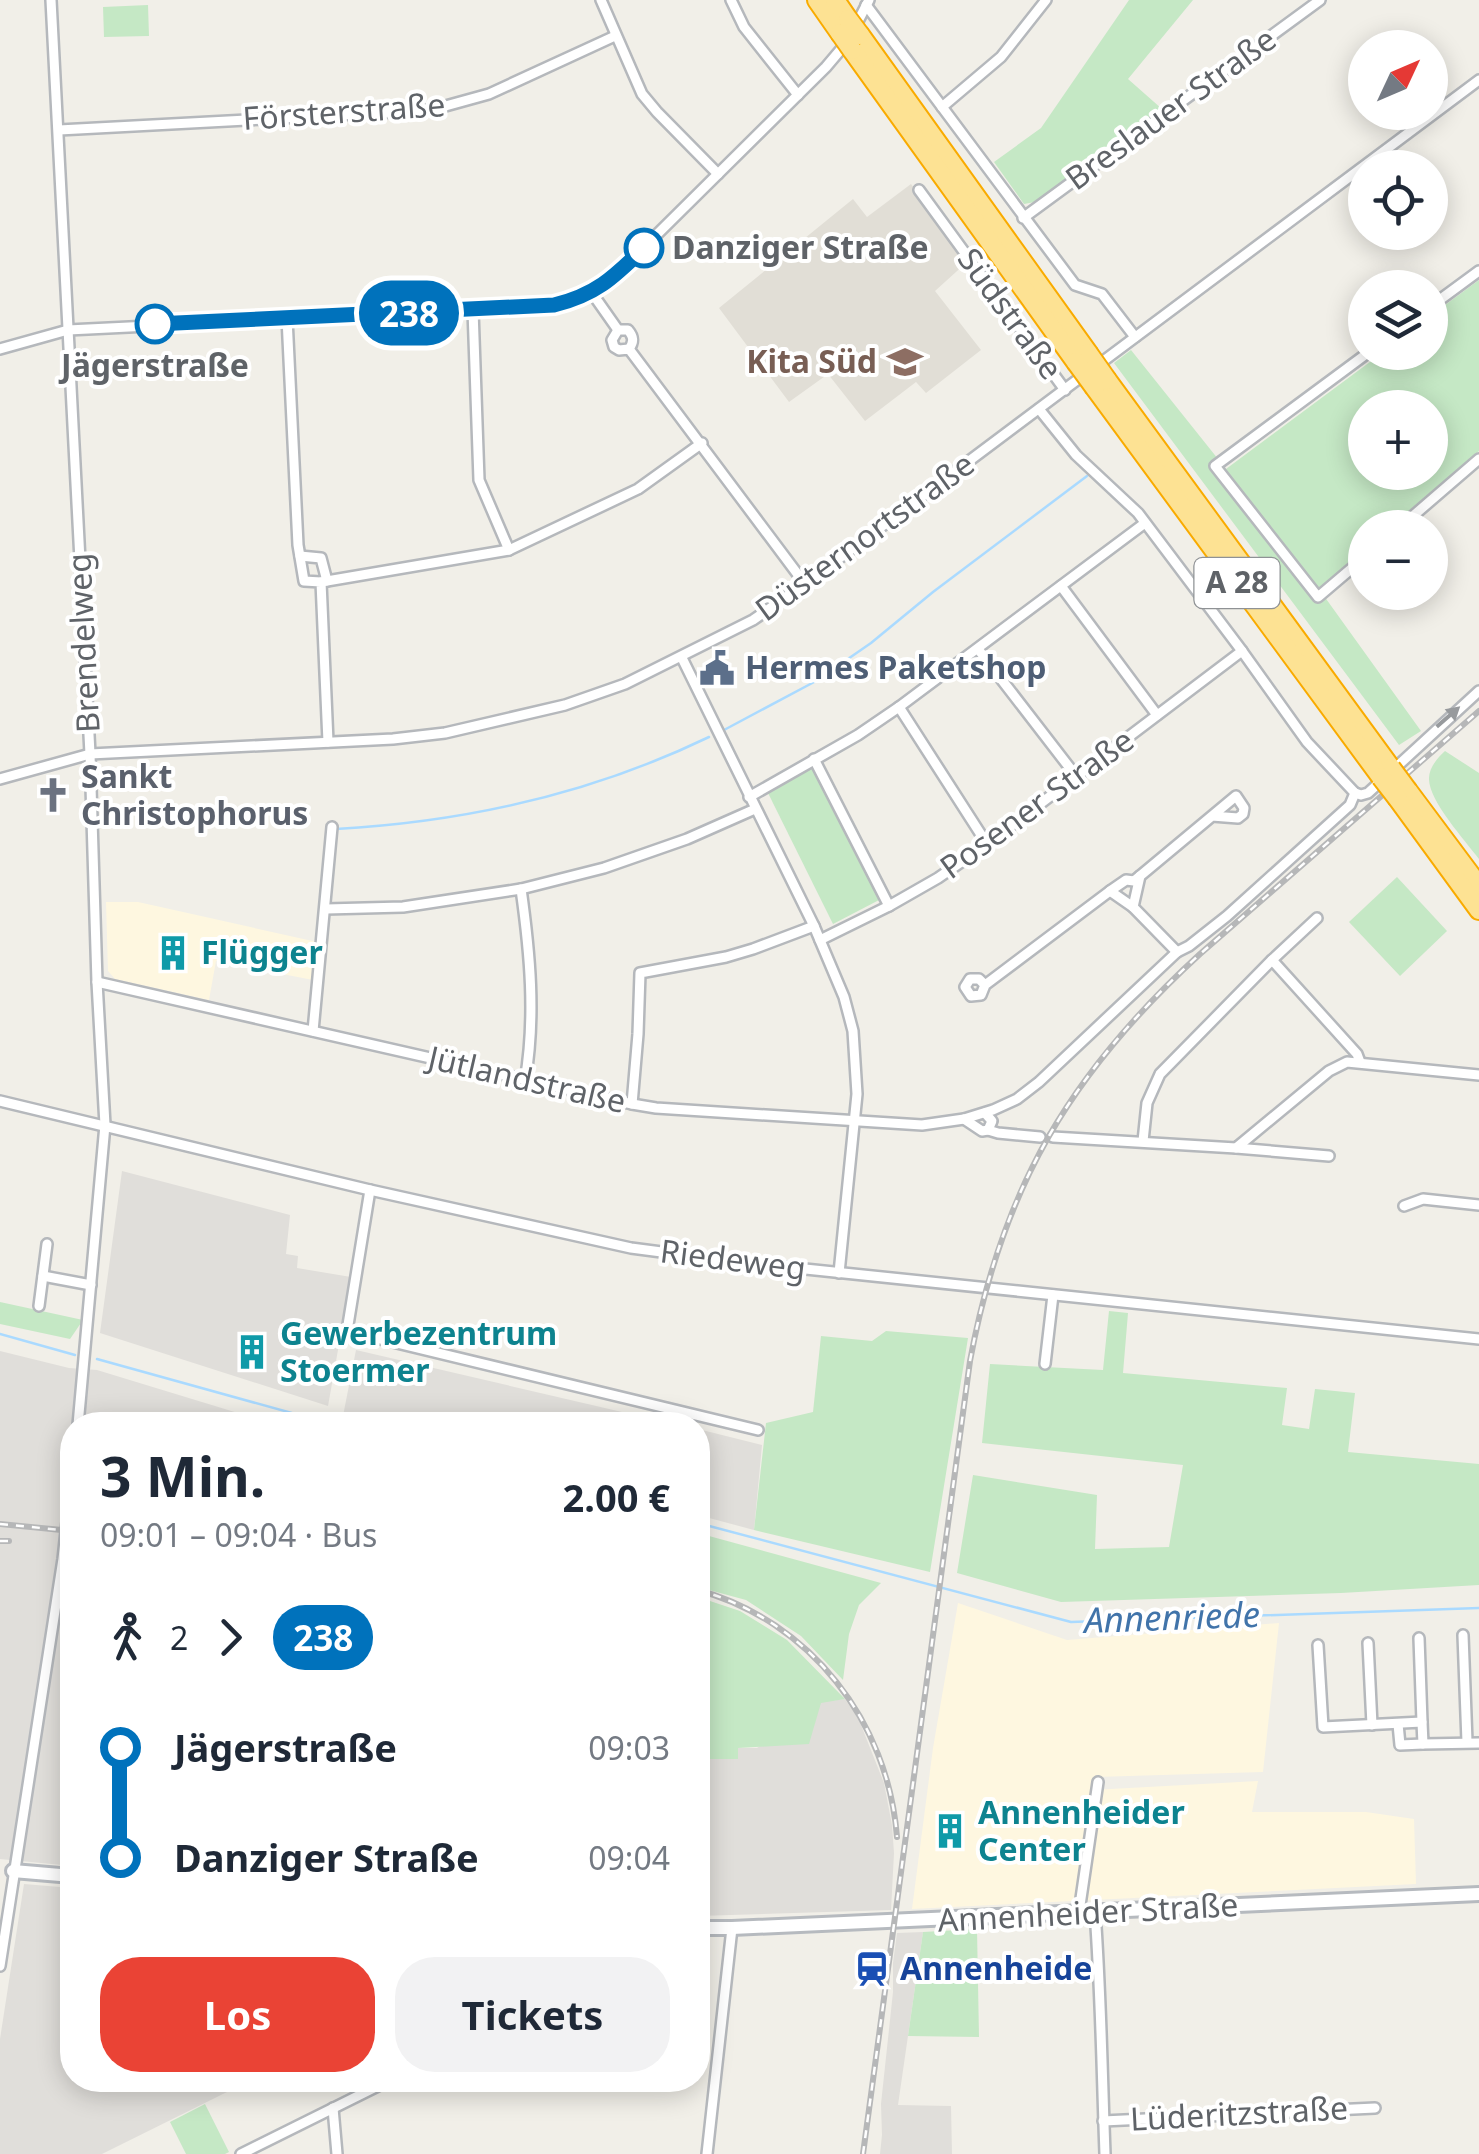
<!DOCTYPE html>
<html lang="de">
<meta charset="utf-8">
<style>
body{margin:0;font-family:"Noto Sans",sans-serif;background:#f2f2f3;color:#1f2937;height:100vh;display:flex;flex-direction:column;font-size:38px;white-space:nowrap}
*{box-sizing:border-box;margin:0}
p{font-size:32px;color:#747a83}
.icon{flex:none;width:55px;height:55px;fill:none;stroke:currentColor;stroke-width:2;stroke-linecap:round;stroke-linejoin:round}
.map{position:relative;flex:1;overflow:hidden}
.panel{position:absolute;left:60px;top:1412px;width:650px;height:680px;display:flex;flex-direction:column;background:#fff;border-radius:40px;box-shadow:0 5px 25px #0003}
.panel>*{flex:none}
.badge{padding:0 20px;border-radius:32px;font-size:35px;line-height:65px}
.needle{width:65px;rotate:46deg}
.fabs{position:absolute;left:1348px;top:30px;display:grid;gap:20px}
.fabs a{display:grid;place-items:center;width:100px;height:100px;border-radius:50%;background:#fff;box-shadow:0 5px 25px #0003;font-size:50px}
.map>.badge{position:absolute;translate:-50% -50%;box-shadow:0 0 0 5px #fff}
.legs{display:flex;align-items:center;gap:15px;height:110px;padding:0 40px;font-size:32px}
.legs p{margin-inline-start:auto}
.summary{display:flex;align-items:center;justify-content:space-between;height:170px;padding:0 40px}
h1{font-size:55px;font-weight:700;line-height:75px}
.primary-button{display:flex;gap:20px;margin-top:auto;padding:20px 40px}
.primary-button a{flex:1;height:115px;border-radius:40px;background:#ea4335;color:#fff;font-size:40px;font-weight:700;line-height:115px;text-align:center}
.primary-button a+a{background:#f2f2f3;color:#1f2937}
ul{padding:0 40px;list-style:none}
li{display:flex;align-items:center;gap:35px;height:110px;font-size:38px}
li i{display:grid;place-items:center;width:15px;height:100%;margin:0 12px;background:currentColor}
li i::after{content:'';width:25px;height:25px;margin:-12px;border:8px solid;border-radius:50%;background:#fff}
li p{margin-inline-start:auto}
li:first-child i{background:linear-gradient(#0000 50%,currentColor 0)}
li:last-child i{background:linear-gradient(currentColor 50%,#0000 0)}
.map>svg:first-child{display:block}
</style>
<div class="map">
<svg width="1479" height="2154" viewBox="0 0 1479 2154">
<rect width="100%" height="100%" fill="#f1efe8"/>
<g fill="#fef7e0">
<polygon points="106,902 138,902 317,942 313,980 216,961 209,1000 115,979 108,971"/>
<polygon points="958,1603 1067,1640 1279,1623 1263,1772 1095,1777 1092,1790 1258,1781 1252,1812 1366,1812 1414,1819 1416,1884 912,1909 933,1748"/>
</g>
<g fill="#e0deda">
<polygon points="122,1171 290,1215 286,1254 298,1256 297,1268 351,1277 328,1406 100,1333"/>
<polygon points="356,1350 678,1425 356,1425 342,1421"/>
<polygon points="0,1351 69,1368 97,1370 277,1425 72,1425 72,1866 0,1859"/>
<polygon points="698,1429 762,1445 754,1530 698,1515"/>
<polygon points="845,1699 859,1720 884,1783 892,1825 894,1853 891,1910 698,1916 698,1759 737,1759 738,1748 757,1748 821,1702"/>
<polygon points="24,1884 72,1888 72,2080 244,2080 227,2089 227,2092 102,2154 0,2154 0,2039"/>
<polygon points="923,1932 898,2105 951,2106 952,2154 880,2154 882,2135 881,2104 893,1992 893,1963 897,1933"/>
</g>
<polygon fill="#e1ded6" points="911,184 967,262 935,291 981,350 926,393 916,382 865,421 828,374 789,402 719,308 853,199 867,217"/>
<g fill="#c5e8c5" fill-rule="evenodd">
<polygon points="1129,0 1193,0 1128,79 1162,109 1035,202 1024,204 994,162 1041,128"/>
<polygon points="148,5 149,36 104,37 103,7"/>
<path d="M1479 280V451L1390 527 1365 528V549L1319 589 1421 731 1399 745 1114 363 1131 350 1226 469 1382 353 1430 352V316ZM1365 408H1430V472H1365Z"/>
<path d="M1445 751 1479 773V859C1465 840 1428 800 1429 778 1429 768 1438 757 1445 751Z"/>
<polygon points="812,768 881,899 833,924 768,793"/>
<polygon points="1397,877 1447,931 1400,976 1349,922"/>
<polygon points="0,1302 83,1320 70,1339 0,1324"/>
<polygon points="1109,1311 1128,1313 1123,1373 1287,1388 1282,1425 1309,1429 1315,1389 1355,1393 1348,1452 1479,1464 1479,1585 1341,1593 1061,1602 957,1573 973,1475 1097,1495 1095,1549 1169,1547 1183,1465 982,1443 990,1364 1103,1370"/>
<polygon points="886,1331 968,1338 930,1572 754,1530 766,1423 813,1412 821,1336 872,1341"/>
<polygon points="698,1533 881,1583 859,1605 849,1634 843,1680 801,1636 746,1600 698,1587"/>
<polygon points="698,1597 740,1611 787,1640 845,1699 821,1703 809,1744 738,1748 738,1759 698,1759"/>
<polygon points="977,1929 979,2037 908,2036 923,1932"/>
<polygon points="205,2104 229,2152 225,2154 186,2154 170,2122"/>
</g>
<g fill="none" stroke-linecap="round" stroke-linejoin="round">
<g stroke="#aadaff" stroke-width="2.5">
<polyline points="724,730 816,681 871,643 933,592 1087,476"/>
<path d="M336 829C465 822 593 793 709 737"/>
<polyline points="0,1334 75,1355"/>
<polyline points="97,1359 335,1425"/>
<polyline points="698,1523 1071,1622 1479,1608"/>
</g>
<defs>
<g id="street">
<polyline points="51,0 90,754 97,982 105,1125 78,1425"/>
<polyline points="601,0 642,94 657,112 718,174"/>
<polyline points="731,0 744,27 798,95"/>
<polyline points="866,5 1075,285 1102,294 1135,337"/>
<polyline points="855,27 869,0"/>
<polyline points="942,107 1001,57 1046,0"/>
<polyline points="59,130 431,110 489,94 615,36"/>
<polyline points="919,190 1065,390"/>
<polyline points="1023,218 1320,0"/>
<polyline points="592,293 618,330"/>
<polyline points="1430,307 1479,271"/>
<polyline points="473,310 479,480 509,550"/>
<polyline points="287,318 298,545 304,581 321,582 328,742"/>
<path d="M0 349 68 330 535 307C569 304 593 295 619 272L826 67 848 41"/>
<path d="M629 349C634 342 634 337 628 330H618L612 340 614 347 619 350 629 349 805 584"/>
<polyline points="1098,365 1479,80"/>
<polyline points="1039,409 1076,455 1138,513 1242,651 1307,742 1355,793"/>
<polyline points="1399,528 1479,459"/>
<polyline points="300,556 321,558 327,581"/>
<polyline points="1365,557 1318,597 1215,466 1369,352"/>
<polyline points="321,582 509,550 638,489 702,443"/>
<polyline points="1061,586 1157,715"/>
<polyline points="978,649 1076,776"/>
<polyline points="682,658 814,926 844,997 853,1031 857,1094 839,1273"/>
<polyline points="899,707 987,844"/>
<polyline points="814,759 889,906"/>
<polyline points="0,779 90,754 393,739 445,733 565,705 625,684 753,620 805,584 1085,374"/>
<polyline points="1355,793 1361,795 1368,793 1479,691"/>
<polyline points="749,797 858,735 899,707 1145,523"/>
<path d="M521 889C530 953 536 1017 525 1081"/>
<polyline points="1110,891 1126,880 1134,881 1140,876"/>
<polyline points="326,909 403,907 521,889 604,868 687,839 755,809"/>
<polyline points="820,940 889,906 938,878 987,844 1242,651"/>
<polyline points="1177,952 1133,907 1140,876 1236,796 1244,808 1243,814 1238,818 1212,816"/>
<polyline points="1272,960 1357,1054 1360,1062"/>
<polyline points="97,982 632,1104 656,1108 922,1125 964,1119 993,1110 1017,1099 1039,1082 1177,952 1189,946 1227,916 1350,805 1355,793"/>
<polyline points="985,985 979,979 970,979 965,987 971,996 981,995 985,985 1110,891 1133,907"/>
<polyline points="313,1031 332,827"/>
<polyline points="0,1101 370,1190 631,1248 738,1262 1479,1339"/>
<polyline points="632,1104 638,1034 640,973 726,957 753,949 814,926"/>
<polyline points="964,1119 982,1131 988,1130 992,1121 985,1113"/>
<polyline points="988,1130 998,1133 1040,1137"/>
<polyline points="1053,1137 1236,1148 1329,1071 1347,1062 1479,1075"/>
<polyline points="1143,1141 1147,1103 1160,1074 1272,960 1317,918"/>
<polyline points="1236,1148 1329,1156"/>
<polyline points="370,1190 347,1331 758,1430"/>
<polyline points="1404,1206 1423,1199 1479,1205"/>
<polyline points="43,1276 91,1285"/>
<polyline points="39,1306 47,1244"/>
<polyline points="1045,1364 1053,1295"/>
<polyline points="1463,1635 1467,1742"/>
<polyline points="1419,1638 1422,1722"/>
<polyline points="1368,1643 1372,1725"/>
<polyline points="1318,1645 1323,1727 1422,1722 1423,1744 1479,1743"/>
<polyline points="1398,1724 1400,1745 1423,1744"/>
<polyline points="1079,1912 1098,1782"/>
<path d="M1095 1912C1101 1993 1102 2073 1105 2154"/>
<polyline points="0,1966 63,1559 72,1476"/>
<polyline points="333,2108 337,2154"/>
<polyline points="1103,2121 1375,2108"/>
<polyline points="241,2154 390,2080"/>
<polyline points="707,2154 732,1928"/>
</g>
<g id="secondary">
<polyline points="13,1871 72,1876"/>
<polyline points="698,1928 732,1928 1479,1894"/>
</g>
<g id="highway">
<polyline points="817,0 840,33"/>
<polyline points="835,0 848,19"/>
<polyline points="860,35 1088,353"/>
<polyline points="852,50 1076,362"/>
<polyline points="1107,380 1391,768"/>
<polyline points="1095,388 1381,777"/>
<polyline points="1408,791 1479,886"/>
<polyline points="1398,799 1479,910"/>
</g>
</defs>
<use href="#street" stroke="#b5b8bc" stroke-width="14"/>
<use href="#secondary" stroke="#b6babf" stroke-width="18"/>
<use href="#highway" stroke="#f9ab00" stroke-width="22"/>
<use href="#street" stroke="#fff" stroke-width="9"/>
<use href="#secondary" stroke="#fff" stroke-width="12"/>
<use href="#highway" stroke="#fde293" stroke-width="18"/>
<defs>
<g id="rail">
<polyline points="0,1524 72,1531"/>
<polyline points="0,1541 9,1541"/>
<path d="M698 1590C810 1621 888 1721 897 1837"/>
<path d="M863 2154 970 1361C1002 1188 1070 1073 1200 954L1479 711"/>
</g>
</defs>
<use href="#rail" stroke="#b6b7b8" stroke-width="6"/>
<use href="#rail" stroke="#fff" stroke-width="2.5" stroke-dasharray="8" stroke-linecap="butt"/>
<defs>
<g id="highway-bridge">
<polyline points="848,19 860,35"/>
<polyline points="840,33 852,50"/>
<polyline points="1088,353 1107,380"/>
<polyline points="1076,362 1095,388"/>
<polyline points="1391,768 1408,791"/>
<polyline points="1381,777 1398,799"/>
</g>
</defs>
<use href="#highway-bridge" stroke="#f9ab00" stroke-width="22" stroke-linecap="butt"/>
<use href="#highway-bridge" stroke="#fde293" stroke-width="18"/>
</g>
<defs><path id="oneway-solid" d="M-6-.8H1V-3.2L6.5 0L1 3.2V.8H-6Z" transform="scale(2.5)"/></defs>
<use fill="#979a9d" href="#oneway-solid" transform="translate(1448 717) rotate(-41)"/>
<g fill="none" stroke-linecap="round" stroke-linejoin="round">
<defs>
<path id="line-1" d="M155 324 554 305C596 295 614 277 644 248"/>
</defs>
<use href="#line-1" stroke="#fff" stroke-width="22"/>
<use href="#line-1" stroke="#0072bc" stroke-width="15"/>
</g>
<defs>
<symbol id="school-bare" viewBox="-9 -9 18 18"><path d="M0-5L7-2L0 1L-7-2ZM-4 1L0 2.5L4 1V4Q0 6-4 4Z" fill="#8d6e63" stroke="#fff" stroke-width="2.5" paint-order="stroke"/></symbol>
<symbol id="civic-bare" viewBox="-9 -9 18 18"><path d="M-.6-6.5H3V-4.5H.6V-3L4-1V1h2V6H-6V1h2V-1L-.6-3ZM-1.2 2.5V6h2.4V2.5Z" fill="#5c6f8a" stroke="#fff" stroke-width="2.5" paint-order="stroke"/></symbol>
<symbol id="church-bare" viewBox="-9 -9 18 18"><path d="M-1.2-6h2.4v3.5h3.3v2.4h-3.3V6h-2.4V-.1h-3.3v-2.4h3.3Z" fill="#6b7280" stroke="#fff" stroke-width="2.5" paint-order="stroke"/></symbol>
<symbol id="building-bare" viewBox="-9 -9 18 18"><path d="M-4-6H4V6H1V3H-1V6H-4ZM-2.5-4.3h1.7v1.8h-1.7ZM.8-4.3h1.7v1.8H.8ZM-2.5-1h1.7V.8h-1.7ZM.8-1h1.7V.8H.8Z" fill="#0f9aa8" stroke="#fff" stroke-width="2.5" paint-order="stroke"/></symbol>
<symbol id="station-bare" viewBox="-9 -9 18 18"><path d="M-3-6H3Q5-6 5-4V2Q5 4 3 4L4.5 6H3L1.5 4h-3L-3 6H-4.5L-3 4Q-5 4-5 2V-4Q-5-6-3-6ZM-3.5-4v3h7v-3ZM-3.5 1v1.5H-2V1ZM2 1v1.5H3.5V1Z" fill="#1a4fb4" stroke="#fff" stroke-width="2.5" paint-order="stroke"/></symbol>
</defs>
<g fill-rule="evenodd">
<use href="#school-bare" x="880" y="337" width="50" height="50"/>
<use href="#civic-bare" x="692" y="643" width="50" height="50"/>
<use href="#church-bare" x="28" y="770" width="50" height="50"/>
<use href="#building-bare" x="148" y="928" width="50" height="50"/>
<use href="#building-bare" x="227" y="1327" width="50" height="50"/>
<use href="#building-bare" x="925" y="1806" width="50" height="50"/>
<use href="#station-bare" x="847" y="1944" width="50" height="50"/>
</g>
<g fill="#fff" stroke="#0072bc" stroke-width="5">
<circle cx="644" cy="248" r="18"/>
<circle cx="155" cy="324" r="18"/>
</g>
<g text-anchor="middle" stroke-width="8" stroke-linejoin="round" paint-order="stroke">
<rect fill="#fff" stroke="#8f9295" stroke-width="2.5" x="1194.5" y="558" width="85" height="50" rx="8"/>
<g font-size="30" font-weight="bold" fill="#5f6368">
<text x="1237" y="593">A 28</text>
</g>
<g font-size="32" fill="#5f6368" stroke="#fff">
<text transform="translate(1171 109) rotate(-36)" y="11">Breslauer Straße</text>
<text transform="translate(344 112) rotate(-4)" y="11">Försterstraße</text>
<text transform="translate(1010 314) rotate(54)" y="11">Südstraße</text>
<text transform="translate(865 537) rotate(-36)" y="11">Düsternortstraße</text>
<text transform="translate(84 643) rotate(-93)" y="11">Brendelweg</text>
<text transform="translate(1037 804) rotate(-36)" y="11">Posener Straße</text>
<text transform="translate(527 1080) rotate(13)" y="11">Jütlandstraße</text>
<text transform="translate(733 1260) rotate(7)" y="11">Riedeweg</text>
<text transform="translate(1088 1913) rotate(-3)" y="11">Annenheider Straße</text>
<text transform="translate(1239 2114) rotate(-3)" y="11">Lüderitzstraße</text>
</g>
<g font-size="32" font-weight="bold" fill="#5f6368" stroke="#fff" text-anchor="start">
<text x="672" y="259">Danziger Straße</text>
<text x="155" y="377" text-anchor="middle">Jägerstraße</text>
</g>
<g font-size="32" font-weight="bold" fill="#785e54" stroke="#fff" text-anchor="end">
<text x="877" y="373">Kita Süd</text>
</g>
<g font-size="32" font-weight="bold" fill="#4e5e75" stroke="#fff" text-anchor="start">
<text x="745" y="679">Hermes Paketshop</text>
</g>
<g font-size="32" font-weight="bold" fill="#5b616d" stroke="#fff" text-anchor="start">
<text x="81" y="788">Sankt<tspan x="81" dy="37">Christophorus</tspan></text>
</g>
<g font-size="32" font-weight="bold" fill="#0d838f" stroke="#fff" text-anchor="start">
<text x="201" y="964">Flügger</text>
<text x="280" y="1345">Gewerbezentrum<tspan x="280" dy="37">Stoermer</tspan></text>
<text x="978" y="1824">Annenheider<tspan x="978" dy="37">Center</tspan></text>
</g>
<g font-size="32" font-weight="bold" fill="#164399" stroke="#fff" text-anchor="start">
<text x="900" y="1980">Annenheide</text>
</g>
<g font-size="35" font-style="italic" fill="#4174aa" stroke="#fff">
<text transform="translate(1172 1618) rotate(-2)" y="12">Annenriede</text>
</g>
</g>
</svg>
<div class="fabs">
<a><svg class="needle" viewBox="-14 -14 28 28"><path d="M0-13l5 13h-10z" fill="#e53935"/><path d="M0 13l5-13h-10z" fill="#747a83"/></svg></a>
<a><svg class="icon" aria-label="locate" viewBox="0 0 24 24"><circle cx="12" cy="12" r="6"/><path d="M12 2v4M12 18v4M2 12h4M18 12h4"/></svg></a>
<a><svg class="icon" aria-label="layers" viewBox="0 0 24 24"><path d="M12 4l9 5-9 5-9-5zM3 14l9 5 9-5"/></svg></a>
<a>+</a>
<a>−</a>
</div>
<b class="badge" style="left:409px;top:313px;background:#0072bc;color:#fff">238</b>
<section class="panel">
<div class="summary"><div><h1>3 Min.</h1><p>09:01 – 09:04 · Bus</p></div><b>2.00 €</b></div>
<div class="legs"><svg class="icon" aria-label="walk" viewBox="0 0 24 24"><circle cx="13" cy="4" r="2"/><path d="M13 8l-2 6 4 7M11 14l-3 7M7 12l3-4h3l4 4"/></svg>2<svg class="icon" aria-label="forward" viewBox="0 0 24 24"><path d="M9 5l7 7-7 7"/></svg><b class="badge" style="background:#0072bc;color:#fff">238</b></div>
<ul>
<li><i style="color:#0072bc"></i><b>Jägerstraße</b><p>09:03</p></li>
<li><i style="color:#0072bc"></i><b>Danziger Straße</b><p>09:04</p></li>
</ul>
<div class="primary-button"><a>Los</a><a>Tickets</a></div>
</section>
</div>
